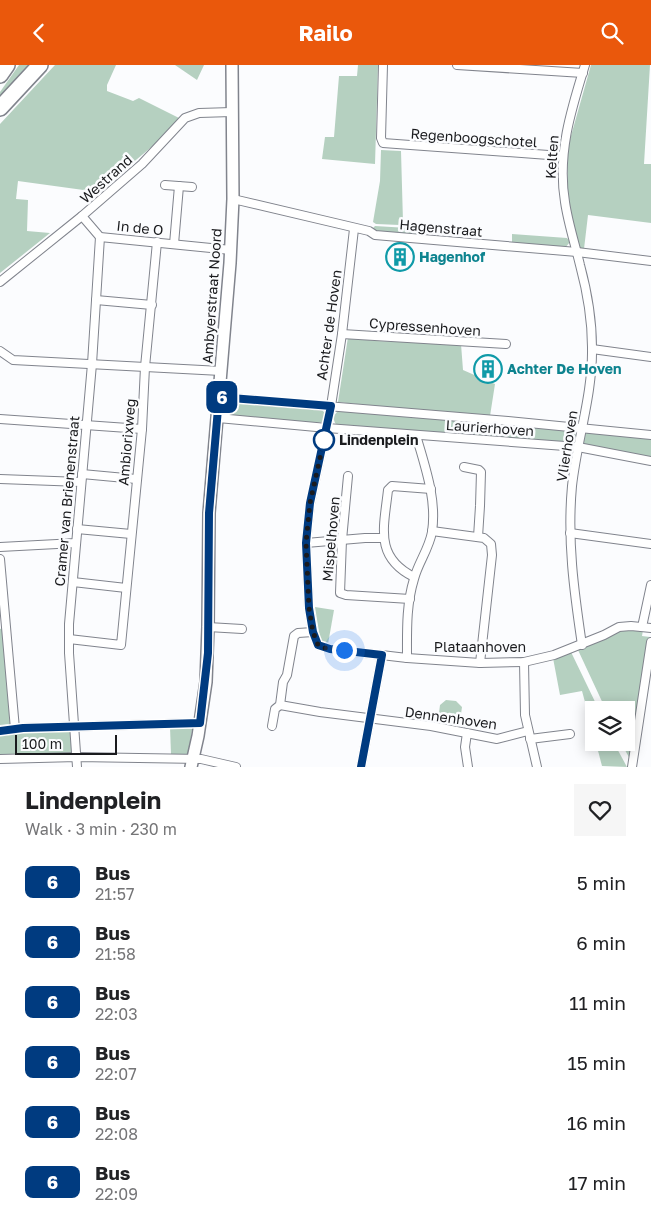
<!DOCTYPE html>
<meta charset="utf-8">
<style>
body{margin:0;font-family:"Golos Text",sans-serif;background:#f6f6f6;color:#202124;height:100vh;display:flex;flex-direction:column;font-size:19px;white-space:nowrap}
*{box-sizing:border-box;margin:0}
p{font-size:16px;color:#757577}
.icon{flex:none;width:28px;height:28px;fill:none;stroke:currentColor;stroke-width:2;stroke-linecap:round;stroke-linejoin:round}
.map{position:relative;height:702px;overflow:hidden}
.side{display:flex;flex-direction:column;background:#fff;flex:1}
.side>*{flex:none}
.badge{padding:0 10px;border-radius:8px;font-size:18px;line-height:32px}
.fabs{position:absolute;left:585px;top:636px;display:grid;gap:10px}
.fabs a{display:grid;place-items:center;width:50px;height:50px;border-radius:0px;background:#fff;box-shadow:0 2px 12px #0003;font-size:25px}
.scale{position:absolute;left:15px;bottom:12px;width:102px;box-sizing:border-box;padding-left:5px;border:2px solid #1a1b1e;border-top:0;font-size:14px;line-height:18px;white-space:nowrap;color:#1a1b1e;-webkit-text-stroke:4px #fbfcfe;paint-order:stroke}
.you{position:absolute;width:25px;height:25px;margin:-12px;border:4px solid #fff;border-radius:50%;background:#1a73e8;box-shadow:0 0 0 8px #1a73e833}
.map>.badge{position:absolute;translate:-50% -50%;box-shadow:0 0 0 2px #fff}
.round{display:grid;place-items:center;flex:none;width:52px;height:52px;border-radius:0px;background:#f6f6f6}
.headline{display:flex;align-items:center;justify-content:space-between;height:85px;padding:0 25px}
h1{font-size:24px;font-weight:700;line-height:38px}
ul{padding:0;list-style:none}
li{display:flex;align-items:center;gap:15px;height:60px;padding:0 25px}
li div{flex:1}
li b{display:block;font-size:19px}
li em{font-style:normal}
li .badge{min-width:55px;font-weight:700;text-align:center}
header{display:flex;justify-content:space-between;align-items:center;height:65px;padding:0 25px;background:#ea580c;color:#fff;font-size:22px;font-weight:700}
.map>svg:first-child{display:block}
</style>
<header><svg class="icon" aria-label="back" viewBox="0 0 24 24"><path d="M15 5l-7 7 7 7"/></svg>Railo<svg class="icon" aria-label="search" viewBox="0 0 24 24"><circle cx="10" cy="10" r="6"/><path d="M15 15l6 6"/></svg></header>
<div class="map">
<svg width="651" height="702" viewBox="0 0 651 702">
<rect width="100%" height="100%" fill="#fbfcfe"/>
<g fill="#b5d0c0">
<polygon points="19,0 32,0 0,33 0,27"/>
<polygon points="55,0 116,0 107,20 107,26 133,36 139,33 181,54 168,68 98,127 18,116 16,134 28,135 27,166 50,168 0,208 0,59"/>
<polygon points="175,0 204,0 197,15"/>
<polygon points="358,0 378,0 375,99 322,94 325,72 334,72 339,11 357,11"/>
<polygon points="591,0 650,0 644,99 651,99 651,158 588,150 584,184 580,183 568,139 567,85"/>
<polygon points="381,85 401,86 403,157 400,160 376,159 373,157 380,116"/>
<polygon points="375,161 424,164 423,171 374,166 372,164"/>
<polygon points="512,169 567,173 570,177 565,183 512,178"/>
<polygon points="348,272 376,276 461,279 463,305 495,319 490,351 430,347 338,337"/>
<polygon points="227,337 320,344 324,347 325,352 322,357 317,358 225,350"/>
<polygon points="343,345 571,365 575,368 576,372 573,377 569,379 338,361 335,358 333,352 337,347"/>
<polygon points="589,367 651,373 651,393 586,381 582,376 585,369"/>
<polygon points="315,542 334,545 328,579 322,576 320,573"/>
<polygon points="3,563 10,659 0,660 0,564"/>
<polygon points="625,564 643,565 642,571 650,572 630,694 621,678 626,678 626,645 606,645 578,585"/>
<polygon points="571,587 599,645 594,645 594,670 582,626 560,630 553,593"/>
<polygon points="446,635 456,636 462,642 461,649 453,654 449,663 446,663 439,648 440,640"/>
<polygon points="170,662 192,664 189,685 187,689 171,689"/>
<polygon points="71,664 72,689 0,691 0,667"/>
<polygon points="596,678 614,678 627,702 602,701"/>
</g>
<g fill="none" stroke-linecap="round" stroke-linejoin="round">
<defs>
<g id="street">
<polyline points="383,0 381,73 383,78 562,91"/>
<polyline points="457,0 583,8"/>
<polyline points="165,120 192,122"/>
<polyline points="233,134 369,166 375,170 577,187 651,196"/>
<polyline points="82,151 100,172 231,185"/>
<polyline points="354,164 342,269 331,341 310,439 306,478 309,543 313,567 318,580 330,584 407,593 480,598 524,597 554,590 604,570 619,562 631,561 651,563"/>
<polyline points="174,179 179,121"/>
<polyline points="0,217 82,151 142,99 185,53 199,48 232,47"/>
<polyline points="96,235 152,240"/>
<polyline points="342,269 506,279"/>
<polyline points="592,284 651,292"/>
<polyline points="0,286 13,295 221,306"/>
<polyline points="219,332 508,356 651,370"/>
<polyline points="218,353 327,363 578,382 651,396"/>
<polyline points="0,354 142,364"/>
<polyline points="464,402 479,405 481,407 480,441 478,472"/>
<polyline points="82,409 136,414"/>
<polyline points="348,411 342,475 340,528 346,530 410,534"/>
<polyline points="0,414 81,417"/>
<polyline points="77,464 131,469"/>
<polyline points="432,466 484,473 491,479 492,490 480,598"/>
<polyline points="570,468 651,479"/>
<polyline points="306,478 365,473 384,473"/>
<polyline points="0,482 76,478"/>
<polyline points="0,494 15,664"/>
<path d="M414 512C374 492 384 462 388 425L392 421 431 424"/>
<polyline points="73,517 126,523"/>
<polyline points="208,562 242,564"/>
<polyline points="642,562 651,520"/>
<polyline points="69,574 121,580 142,364 145,302 157,177"/>
<path d="M582 580C574 526 567 475 572 421 577 375 593 329 592 282 592 255 587 226 580 200 575 179 568 158 565 137 557 89 571 45 585 0"/>
<path d="M407 593C407 566 406 540 414 514 418 498 429 484 432 467 437 434 425 402 416 370"/>
<polyline points="524,597 525,650 537,702"/>
<polyline points="280,640 320,647 431,661 497,674 528,666"/>
<polyline points="272,661 275,644 280,640 283,617 287,610 294,571 298,568 313,567"/>
<polyline points="0,666 23,663 200,658"/>
<polyline points="467,668 465,682 468,702"/>
<polyline points="530,674 570,669"/>
<polyline points="0,694 77,692 201,694 236,702"/>
<polyline points="77,702 69,588 69,559 92,299 100,172"/>
<polyline points="361,702 382,590"/>
<polyline points="632,702 651,577"/>
</g>
<polyline id="secondary" points="191,702 198,671 206,617 208,562 209,448 230,198 233,134 232,0"/>
<g id="highway">
<polyline points="0,10 7,0"/>
<polyline points="0,43 40,0"/>
</g>
</defs>
<use href="#street" stroke="#81848d" stroke-width="10"/>
<use href="#secondary" stroke="#81848d" stroke-width="14"/>
<use href="#highway" stroke="#81848d" stroke-width="18"/>
<use href="#street" stroke="#fff" stroke-width="8"/>
<use href="#secondary" stroke="#fff" stroke-width="11"/>
<use href="#highway" stroke="#fff" stroke-width="15"/>
</g>
<g fill="none" stroke-linecap="round" stroke-linejoin="round">
<defs>
<polyline id="line" points="0,666 23,663 200,658 208,588 209,448 219,332 331,341 310,438 306,478 309,543 313,567 318,580 330,584 382,590 361,702"/>
</defs>
<use href="#line" stroke="#fff" stroke-width="11"/>
<use href="#line" stroke="#003b80" stroke-width="8"/>
<polyline stroke="#1a1b1e" stroke-width="5" stroke-dasharray="0 9" points="324,375 310,438 306,478 309,543 313,567 318,580 324,583 344,585"/>
</g>
<defs>
<symbol id="building-ring" viewBox="-11 -11 22 22"><circle r="9.5" fill="#fbfcfe" stroke="#0f9aa8" stroke-width="1.5"/><path d="M-4-6H4V6H1V3H-1V6H-4ZM-2.5-4.3h1.7v1.8h-1.7ZM.8-4.3h1.7v1.8H.8ZM-2.5-1h1.7V.8h-1.7ZM.8-1h1.7V.8H.8Z" fill="#0f9aa8"/></symbol>
</defs>
<g fill-rule="evenodd">
<use href="#building-ring" x="384" y="176" width="32" height="32"/>
<use href="#building-ring" x="472" y="288" width="32" height="32"/>
</g>
<circle fill="#fff" stroke="#003b80" stroke-width="2.5" cx="324" cy="375" r="10"/>
<g text-anchor="middle" stroke-width="5" stroke-linejoin="round" paint-order="stroke">
<g font-size="14" fill="#1a1b1e" stroke="#fbfcfe">
<text transform="translate(474 73) rotate(4)" y="5">Regenboogschotel</text>
<text transform="translate(552 92) rotate(-86)" y="5">Kelten</text>
<text transform="translate(106 114) rotate(-42)" y="5">Westrand</text>
<text transform="translate(140 163) rotate(6)" y="5">In de O</text>
<text transform="translate(441 163) rotate(5)" y="5">Hagenstraat</text>
<text transform="translate(212 231) rotate(-86)" y="5">Ambyerstraat Noord</text>
<text transform="translate(329 260) rotate(-82)" y="5">Achter de Hoven</text>
<text transform="translate(425 262) rotate(4)" y="5">Cypressenhoven</text>
<text transform="translate(490 363) rotate(4)" y="5">Laurierhoven</text>
<text transform="translate(127 377) rotate(-85)" y="5">Ambiorixweg</text>
<text transform="translate(567 381) rotate(-81)" y="5">Vlierhoven</text>
<text transform="translate(67 436) rotate(-85)" y="5">Cramer van Brienenstraat</text>
<text transform="translate(331 474) rotate(-85)" y="5">Mispelhoven</text>
<text x="480" y="587">Plataanhoven</text>
<text transform="translate(451 653) rotate(8)" y="5">Dennenhoven</text>
</g>
<g font-size="14" font-weight="bold" fill="#0d838f" stroke="#fbfcfe" text-anchor="start">
<text x="419" y="197">Hagenhof</text>
<text x="507" y="309">Achter De Hoven</text>
</g>
<g font-size="14" font-weight="bold" fill="#1a1b1e" stroke="#fbfcfe" text-anchor="start">
<text x="339" y="380">Lindenplein</text>
</g>
</g>
</svg>
<div class="fabs">
<a><svg class="icon" aria-label="layers" viewBox="0 0 24 24"><path d="M12 4l9 5-9 5-9-5zM3 14l9 5 9-5"/></svg></a>
</div>
<div class="scale">100 m</div>
<div class="you" style="left:344px;top:585px"></div>
<b class="badge" style="left:222px;top:332px;background:#003b80;color:#fff">6</b>
</div>
<section class="side">
<div class="headline"><div><h1>Lindenplein</h1><p>Walk · 3 min · 230 m</p></div><a class="round"><svg class="icon" aria-label="heart" viewBox="0 0 24 24"><path d="M12 20l-8-8c-3-5 5-10 8-4 3-6 11-1 8 4z"/></svg></a></div>
<ul>
<li><span class="badge" style="background:#003b80;color:#fff">6</span><div><b>Bus</b><p>21:57</p></div><em>5 min</em></li>
<li><span class="badge" style="background:#003b80;color:#fff">6</span><div><b>Bus</b><p>21:58</p></div><em>6 min</em></li>
<li><span class="badge" style="background:#003b80;color:#fff">6</span><div><b>Bus</b><p>22:03</p></div><em>11 min</em></li>
<li><span class="badge" style="background:#003b80;color:#fff">6</span><div><b>Bus</b><p>22:07</p></div><em>15 min</em></li>
<li><span class="badge" style="background:#003b80;color:#fff">6</span><div><b>Bus</b><p>22:08</p></div><em>16 min</em></li>
<li><span class="badge" style="background:#003b80;color:#fff">6</span><div><b>Bus</b><p>22:09</p></div><em>17 min</em></li>
</ul>
</section>
